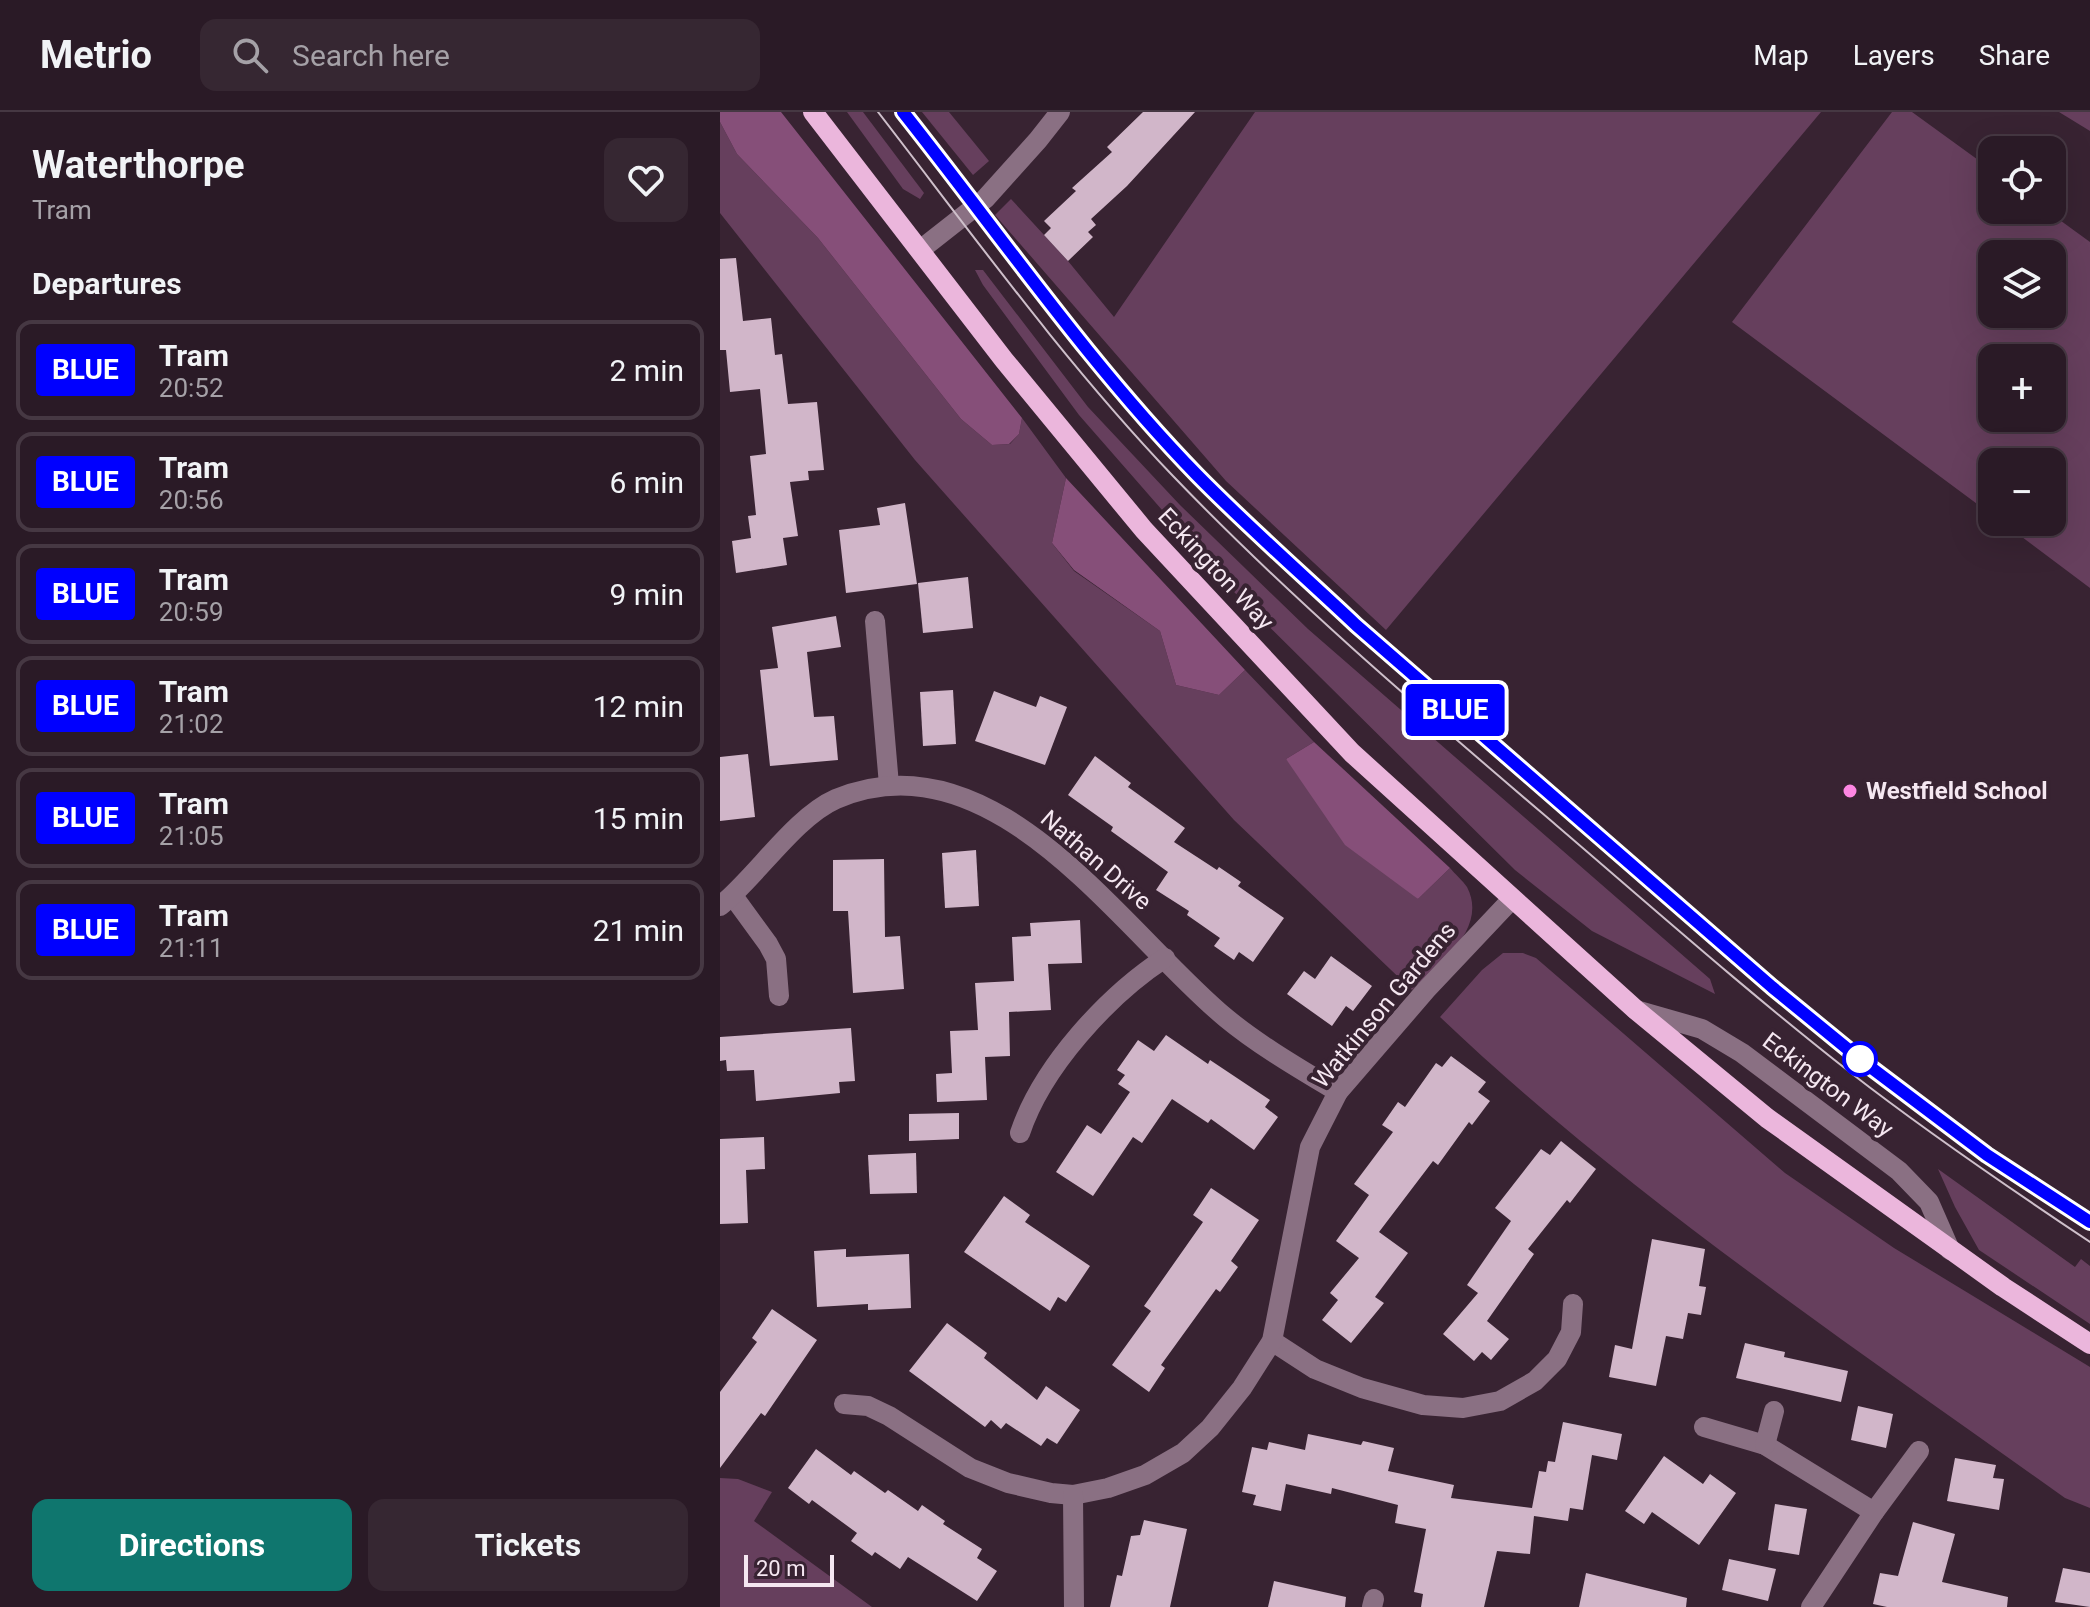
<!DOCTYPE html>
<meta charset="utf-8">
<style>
body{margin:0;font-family:Roboto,sans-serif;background:#362732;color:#f1f3f6;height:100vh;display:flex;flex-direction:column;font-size:30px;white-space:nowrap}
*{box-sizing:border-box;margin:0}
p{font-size:26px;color:#a5a1a7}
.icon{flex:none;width:44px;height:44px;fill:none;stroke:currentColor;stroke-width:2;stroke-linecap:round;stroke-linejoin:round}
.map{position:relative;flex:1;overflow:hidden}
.drawer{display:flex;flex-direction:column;background:#2a1a26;width:720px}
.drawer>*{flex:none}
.badge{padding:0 16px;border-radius:6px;font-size:28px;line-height:52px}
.controls{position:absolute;left:1258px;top:24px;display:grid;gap:16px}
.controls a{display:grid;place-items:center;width:88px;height:88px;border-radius:16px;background:#2a1a26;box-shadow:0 8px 32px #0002,0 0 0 2px #463843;font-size:40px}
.scale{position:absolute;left:24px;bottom:20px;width:90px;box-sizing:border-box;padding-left:8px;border:4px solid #f5e7f1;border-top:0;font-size:22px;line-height:28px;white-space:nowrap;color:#f5e7f1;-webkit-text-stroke:6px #382332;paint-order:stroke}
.map>.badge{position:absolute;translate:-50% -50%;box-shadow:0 0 0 4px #fff}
h2{padding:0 32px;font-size:30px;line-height:72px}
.round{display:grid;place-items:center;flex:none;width:84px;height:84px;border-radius:16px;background:#362732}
.head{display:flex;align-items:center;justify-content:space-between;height:136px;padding:0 32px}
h1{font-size:38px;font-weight:700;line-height:60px}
.primary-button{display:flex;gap:16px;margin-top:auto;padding:16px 32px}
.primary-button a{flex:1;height:92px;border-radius:16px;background:#0f766e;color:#fff;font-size:32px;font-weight:700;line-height:92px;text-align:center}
.primary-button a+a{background:#362732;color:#f1f3f6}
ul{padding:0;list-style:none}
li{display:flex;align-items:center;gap:24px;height:100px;margin:0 16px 12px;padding:0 16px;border:4px solid #463843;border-radius:16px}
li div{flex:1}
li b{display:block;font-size:30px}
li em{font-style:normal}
li .badge{min-width:88px;font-weight:700;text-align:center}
header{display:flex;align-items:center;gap:48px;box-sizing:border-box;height:112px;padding:0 40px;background:#2a1a26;border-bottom:2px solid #463843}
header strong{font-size:38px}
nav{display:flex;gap:44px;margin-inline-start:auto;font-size:28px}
.search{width:560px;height:72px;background:#362732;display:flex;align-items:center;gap:20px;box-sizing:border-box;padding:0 28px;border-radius:16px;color:#a5a1a7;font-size:30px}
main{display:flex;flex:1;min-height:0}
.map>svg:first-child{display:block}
</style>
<header>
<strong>Metrio</strong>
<div class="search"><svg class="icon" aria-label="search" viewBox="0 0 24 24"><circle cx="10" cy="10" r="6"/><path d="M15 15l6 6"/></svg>Search here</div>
<nav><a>Map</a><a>Layers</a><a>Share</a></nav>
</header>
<main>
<section class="drawer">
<div class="head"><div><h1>Waterthorpe</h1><p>Tram</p></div><a class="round"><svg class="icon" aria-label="heart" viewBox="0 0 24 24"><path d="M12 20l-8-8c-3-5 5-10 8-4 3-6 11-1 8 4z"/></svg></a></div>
<h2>Departures</h2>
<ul>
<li><span class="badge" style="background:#00f;color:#fff">BLUE</span><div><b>Tram</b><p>20:52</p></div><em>2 min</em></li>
<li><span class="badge" style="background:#00f;color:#fff">BLUE</span><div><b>Tram</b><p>20:56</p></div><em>6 min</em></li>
<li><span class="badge" style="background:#00f;color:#fff">BLUE</span><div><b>Tram</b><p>20:59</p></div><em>9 min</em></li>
<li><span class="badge" style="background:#00f;color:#fff">BLUE</span><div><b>Tram</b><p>21:02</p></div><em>12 min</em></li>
<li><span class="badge" style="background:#00f;color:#fff">BLUE</span><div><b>Tram</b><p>21:05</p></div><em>15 min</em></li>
<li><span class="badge" style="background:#00f;color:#fff">BLUE</span><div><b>Tram</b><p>21:11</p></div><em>21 min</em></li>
</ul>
<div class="primary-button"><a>Directions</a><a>Tickets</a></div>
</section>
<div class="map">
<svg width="1370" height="1495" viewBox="0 0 1370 1495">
<rect width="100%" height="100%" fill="#382332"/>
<g fill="#663f5d" fill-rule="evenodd">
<polygon points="127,0 143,0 204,81 200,87 183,77"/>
<polygon points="202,0 229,0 269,49 253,63"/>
<polygon points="535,0 1101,0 666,518 506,369 275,103 291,87 348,149 394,205"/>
<path d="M1172 0H1192L1272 58V98H1326L1370 130V476L1282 410H1332V350H1272V403L1012 210ZM1272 142H1332V202H1272ZM1272 246H1332V306H1272Z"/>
<polygon points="1339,0 1370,0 1370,19"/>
<path d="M0 10 17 42 98 126 241 307 272 333 290 332 299 322 302 306 346 366 332 431 354 459 440 519 456 573 499 583 525 558 594 630 566 647 698 787 730 756C735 762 743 769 747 775 769 817 717 854 692 878L514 708 195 348 0 101Z"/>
<polygon points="255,158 263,158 368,295 460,393 588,517 990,867 995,882 872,819 795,758 512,478 359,303 263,173"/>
<path d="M783 841H803L816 846 1065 1061 1174 1136 1370 1255V1396L1345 1386C1134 1235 908 1084 720 905L762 858Z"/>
<polygon points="1218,1057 1355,1155 1361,1147 1370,1154 1370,1212 1259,1138 1235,1095"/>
<polygon points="0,1366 18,1367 52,1380 34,1409 152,1495 0,1495"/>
</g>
<g fill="#864f79">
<polygon points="0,0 61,0 302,306 299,322 289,332 272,333 241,307 98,126 17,42 0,10"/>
<polygon points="346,366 525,558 499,583 456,573 440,519 354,458 332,431"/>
<polygon points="594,630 730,756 698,787 625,733 566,647"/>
</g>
<g fill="#d1b6c9">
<polygon points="423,0 475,0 407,74 371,107 376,113 368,120 373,125 348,149 324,123 331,116 324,109 356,79 352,76 392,40 387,35"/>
<polygon points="16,146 23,209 51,206 55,243 62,242 68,292 97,290 104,358 88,359 89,368 70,370 78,424 63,426 67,453 16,461 12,429 31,426 28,404 36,403 30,344 46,342 40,277 10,280 6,238 0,238 0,147"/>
<polygon points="185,391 197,472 126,481 119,418 160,413 157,396"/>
<polygon points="248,465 253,516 203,521 198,471"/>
<polygon points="116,504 121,535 87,540 94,605 114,604 118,648 50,654 40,558 58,556 52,515"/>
<polygon points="233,578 236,632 203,634 200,580"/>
<polygon points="274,579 316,595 320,584 347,595 325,653 255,629"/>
<polygon points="28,642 35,705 0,709 0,645"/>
<polygon points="375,644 411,671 408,675 465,716 454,730 497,758 499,755 521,770 518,774 564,806 533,850 519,840 514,848 494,834 500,826 467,803 469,799 436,778 448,760 391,719 393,715 348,683"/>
<polygon points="256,738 259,794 225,796 222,741"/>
<polygon points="164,747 165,825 180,824 184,877 133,881 128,799 113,799 113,748"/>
<polygon points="360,808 362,851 328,852 331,898 289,900 290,944 265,945 267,988 217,990 216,962 232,961 230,919 258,918 255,871 294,869 292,825 311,824 310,811"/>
<polygon points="611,844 652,874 633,899 626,894 612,914 567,882 584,859 595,867"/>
<polygon points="131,916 135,969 119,970 120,981 36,989 34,958 7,959 6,948 0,949 0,925"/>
<polygon points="446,923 488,952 490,948 550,988 545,995 558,1005 534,1038 491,1007 488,1011 452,987 422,1031 413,1025 373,1084 336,1060 367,1013 381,1022 410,980 398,972 405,963 397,958 418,928 434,939"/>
<polygon points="731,944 766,970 758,980 770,989 752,1013 749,1010 718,1053 713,1049 659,1120 688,1141 655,1185 664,1191 631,1231 602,1208 618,1188 610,1181 639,1146 616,1129 649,1083 634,1072 673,1020 662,1013 678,990 685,995 716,951 722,955"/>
<polygon points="239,1001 239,1027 189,1029 189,1002"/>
<polygon points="44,1025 45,1057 26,1058 28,1111 0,1112 0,1027"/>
<polygon points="841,1029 876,1057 850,1091 847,1088 808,1137 814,1142 767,1209 789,1227 771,1248 762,1240 754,1249 723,1222 758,1181 747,1173 791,1109 775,1096 821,1037 830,1043"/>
<polygon points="196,1041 197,1081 150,1082 148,1043"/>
<polygon points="491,1076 539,1108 511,1149 518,1155 500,1180 496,1177 441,1253 445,1256 429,1280 392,1253 431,1199 424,1194 483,1110 473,1103"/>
<polygon points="284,1084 310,1103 305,1110 370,1154 346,1190 338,1185 330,1199 244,1140"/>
<polygon points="932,1127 985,1137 979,1174 986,1175 981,1203 968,1201 963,1227 946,1224 936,1274 889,1265 895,1233 912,1237"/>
<polygon points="126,1137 126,1145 189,1142 191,1196 148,1198 148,1192 97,1195 94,1139"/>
<polygon points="52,1197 97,1228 45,1304 41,1301 0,1356 0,1280 37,1230 32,1226"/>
<polygon points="227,1211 267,1241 264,1246 317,1288 326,1274 360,1298 337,1332 327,1326 321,1334 286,1311 281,1317 271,1308 265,1315 189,1259"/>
<polygon points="1025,1231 1065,1240 1064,1245 1128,1259 1121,1290 1016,1266"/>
<polygon points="1138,1294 1173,1302 1166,1336 1131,1328"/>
<polygon points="843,1310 902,1322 897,1348 872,1343 863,1398 850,1396 848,1409 814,1404 810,1442 777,1439 764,1495 701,1495 703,1482 694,1480 706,1417 675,1411 678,1393 612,1376 611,1382 566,1372 561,1399 533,1393 536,1383 522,1380 532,1335 547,1338 549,1330 585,1338 588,1322 641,1333 643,1329 674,1336 668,1359 734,1373 731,1386 812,1396 819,1359 826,1360 828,1349 835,1350"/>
<polygon points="96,1337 131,1363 134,1359 165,1381 168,1378 198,1399 202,1393 225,1409 223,1412 262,1437 257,1446 277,1459 257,1489 188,1445 180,1457 155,1440 152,1444 131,1429 137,1421 92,1388 89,1392 68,1376"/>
<polygon points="944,1344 983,1372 990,1362 1016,1381 979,1433 932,1400 924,1412 905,1399"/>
<polygon points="1235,1346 1276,1353 1273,1366 1284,1367 1279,1398 1227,1389"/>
<polygon points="1055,1392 1087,1397 1079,1443 1048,1438"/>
<polygon points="424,1408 467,1417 450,1495 390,1495 397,1463 402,1464 411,1424 420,1423"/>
<polygon points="1193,1410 1235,1422 1222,1470 1288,1485 1287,1495 1167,1495 1153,1492 1160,1461 1178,1464"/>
<polygon points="1009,1447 1056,1457 1048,1489 1002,1478"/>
<polygon points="1343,1456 1370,1461 1370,1495 1335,1490"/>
<polygon points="866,1461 967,1486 966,1495 859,1495"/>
<polygon points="554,1469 626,1485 625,1495 548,1495"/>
</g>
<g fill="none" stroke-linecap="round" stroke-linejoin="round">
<g stroke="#8a7083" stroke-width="20">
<polyline points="200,138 265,87 318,28 340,0"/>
<polyline points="155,509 169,673"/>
<polyline points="13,784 48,832 56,847 59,884"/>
<path d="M0 794C36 765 75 705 116 687 275 620 402 820 506 906 540 934 580 957 618 980"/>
<polyline points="916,898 982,917 1022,941 1179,1059 1209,1090 1230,1138"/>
<path d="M300 1021C322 955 387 884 445 846"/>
<polyline points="552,1229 595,1257 642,1276 703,1293 743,1296 780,1289 815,1269 837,1247 851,1220 853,1192"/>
<polyline points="124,1292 148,1294 169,1304 250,1356 288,1371 331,1381 353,1383 388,1376 425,1363 463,1341 490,1316 522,1276 552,1229 590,1035 618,980 706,878 791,788"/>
<polyline points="984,1315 1045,1333 1154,1400"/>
<polyline points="1045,1333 1054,1299"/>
<polyline points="353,1383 354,1495"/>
<polyline points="652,1495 654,1487"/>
<polyline points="1091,1495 1154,1400 1199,1339"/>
</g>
<polyline stroke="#ebb6dc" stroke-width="20" points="93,0 284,248 424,418 632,641 916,898 1047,1006 1283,1175 1370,1232"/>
<g stroke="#cebfca" stroke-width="2">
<path d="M158 0C253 123 345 251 453 364 573 489 705 601 836 713 934 797 1030 882 1131 961 1208 1021 1289 1076 1370 1130"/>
<polyline points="183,0 388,261 476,362 564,446 636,513 1052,875 1222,1011 1290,1059 1370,1110"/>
</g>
</g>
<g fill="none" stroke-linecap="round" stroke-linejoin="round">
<defs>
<path id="line" d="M183 0C279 121 369 252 477 363 528 415 583 463 636 513L1052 875 1141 948 1267 1043 1370 1110"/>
</defs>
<use href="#line" stroke="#fff" stroke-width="18"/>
<use href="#line" stroke="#00f" stroke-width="12"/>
</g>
<circle fill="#fd86e2" stroke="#382332" stroke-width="3" cx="1130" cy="679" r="8"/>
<circle fill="#fff" stroke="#00f" stroke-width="4" cx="1140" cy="947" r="16"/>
<g text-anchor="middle" stroke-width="8" stroke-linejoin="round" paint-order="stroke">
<g font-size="24" fill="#f5e7f1" stroke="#382332">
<text transform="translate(496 457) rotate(47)" y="8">Eckington Way</text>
<text transform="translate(376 748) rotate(41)" y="8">Nathan Drive</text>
<text transform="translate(664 893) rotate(-50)" y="8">Watkinson Gardens</text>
<text transform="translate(1108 973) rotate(37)" y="8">Eckington Way</text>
</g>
<g font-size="24" font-weight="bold" fill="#f5e7f1" stroke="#382332" text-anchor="start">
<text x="1146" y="687">Westfield School</text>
</g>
</g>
</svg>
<div class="controls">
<a><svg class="icon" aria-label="locate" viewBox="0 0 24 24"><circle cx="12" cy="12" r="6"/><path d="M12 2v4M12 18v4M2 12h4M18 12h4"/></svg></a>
<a><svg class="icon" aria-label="layers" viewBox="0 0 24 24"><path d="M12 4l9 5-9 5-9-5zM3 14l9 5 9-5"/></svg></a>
<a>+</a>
<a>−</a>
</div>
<div class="scale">20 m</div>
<b class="badge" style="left:735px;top:598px;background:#00f;color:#fff">BLUE</b>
</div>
</main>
